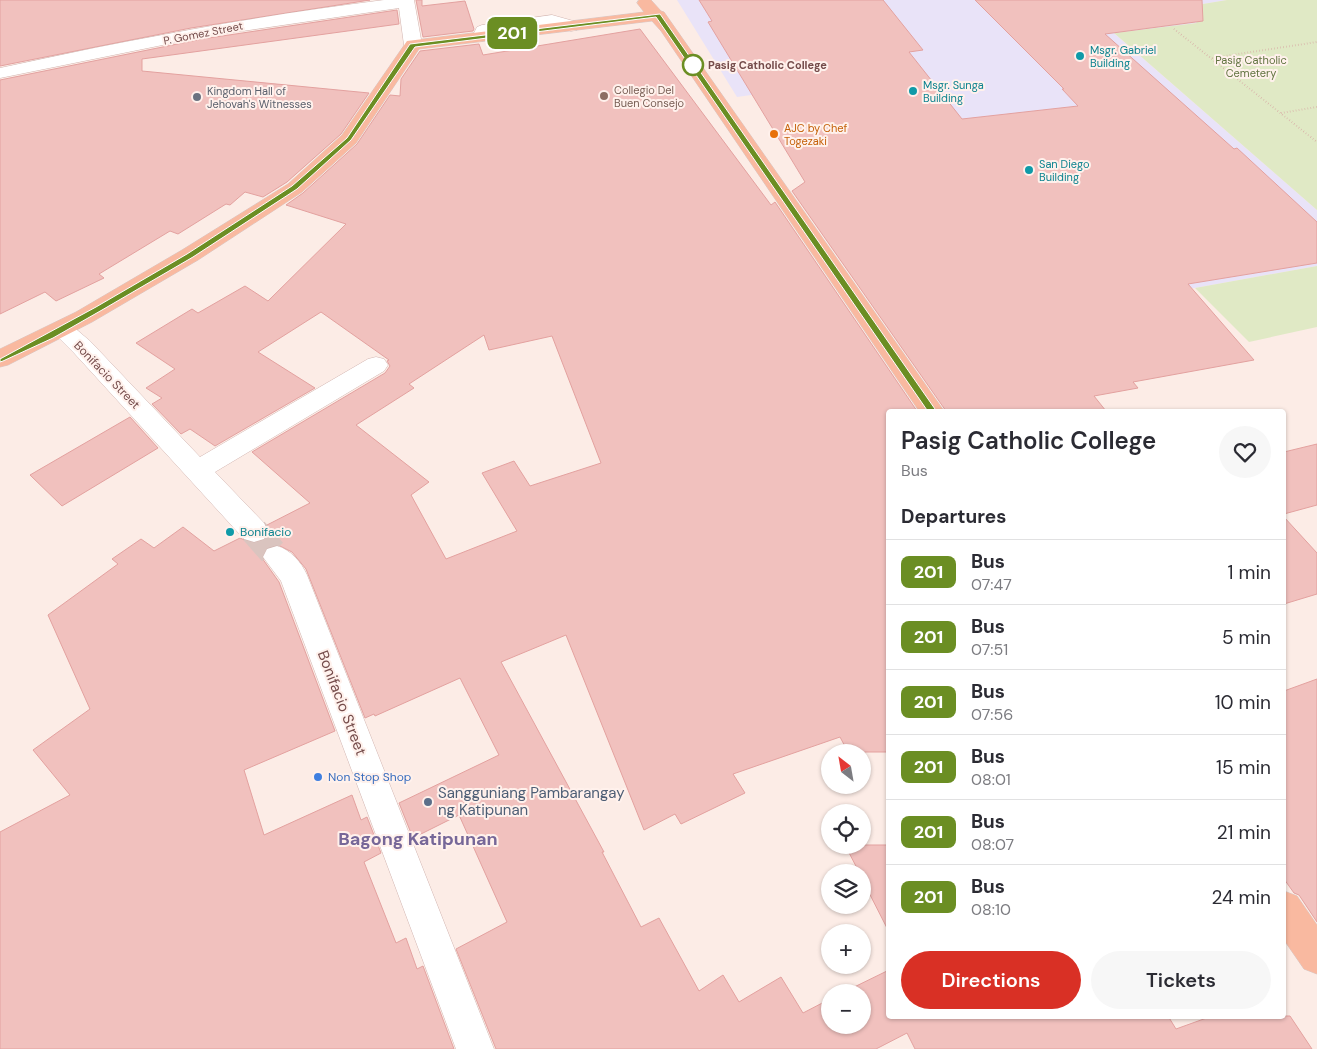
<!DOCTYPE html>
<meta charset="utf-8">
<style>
body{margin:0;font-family:"DM Sans",sans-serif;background:#f7f7f7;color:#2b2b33;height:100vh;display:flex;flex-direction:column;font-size:19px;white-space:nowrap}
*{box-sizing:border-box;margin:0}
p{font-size:16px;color:#7c7c81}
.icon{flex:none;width:28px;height:28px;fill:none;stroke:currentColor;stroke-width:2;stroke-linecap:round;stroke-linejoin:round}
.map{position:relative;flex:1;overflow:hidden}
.side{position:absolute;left:886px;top:409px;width:400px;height:610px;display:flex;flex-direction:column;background:#fff;border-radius:5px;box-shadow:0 1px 4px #0004}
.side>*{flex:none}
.badge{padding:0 10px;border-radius:8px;font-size:18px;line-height:32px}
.needle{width:32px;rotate:329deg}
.controls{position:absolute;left:821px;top:744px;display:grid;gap:10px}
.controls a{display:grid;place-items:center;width:50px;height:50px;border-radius:50%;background:#fff;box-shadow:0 1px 4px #0004;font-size:25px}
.map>.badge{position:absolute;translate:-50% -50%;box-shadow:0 0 0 2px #fff}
h2{padding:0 15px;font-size:19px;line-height:45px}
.round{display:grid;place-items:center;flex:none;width:52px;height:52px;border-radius:26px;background:#f7f7f7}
.head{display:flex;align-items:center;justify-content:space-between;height:85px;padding:0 15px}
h1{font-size:24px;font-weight:600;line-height:38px}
.button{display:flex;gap:10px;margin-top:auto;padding:10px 15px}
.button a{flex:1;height:58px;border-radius:30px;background:#d93025;color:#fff;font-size:20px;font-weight:600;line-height:58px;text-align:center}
.button a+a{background:#f7f7f7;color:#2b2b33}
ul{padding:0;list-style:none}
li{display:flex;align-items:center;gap:15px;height:65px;padding:0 15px;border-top:1px solid #e1e1e2}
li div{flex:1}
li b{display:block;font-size:19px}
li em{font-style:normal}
li .badge{min-width:55px;font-weight:700;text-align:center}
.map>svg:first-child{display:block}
</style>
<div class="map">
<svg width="1317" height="1049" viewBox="0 0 1317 1049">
<rect width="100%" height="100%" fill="#fcece6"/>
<polygon fill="#e9e3f8" points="677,0 1227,0 1180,8 1198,23 1115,34 1317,210 1317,266 1195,288 1074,300 869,79 737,97"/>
<g fill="#e0e9c5">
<polygon points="1227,0 1317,0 1317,210 1114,33 1197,23 1179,8"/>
<polygon points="1317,266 1317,327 1249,342 1195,288"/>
</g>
<g fill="#f1c1be" stroke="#e3a19f" fill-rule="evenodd">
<polygon points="0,0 370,0 191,28 0,66"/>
<polygon points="416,0 422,0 422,6 465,1 474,29 473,31 423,37"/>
<polygon points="699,0 883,0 923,50 909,52 962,119 1078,106 1062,89 1064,89 975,0 1202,0 1203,21 1105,34 1234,149 1237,148 1317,222 1317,263 1188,284 1254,360 1133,382 1138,388 1094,396 1106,411 946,411 792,191 805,182 708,22 712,21"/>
<polygon points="397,10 399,24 142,59 142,71 369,93 341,134 287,182 263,197 245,192 230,205 226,204 178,234 170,231 99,274 104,278 56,301 45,292 0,314 0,80 202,39"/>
<path d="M640 29 771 205 775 202 917 411H889V752H848L840 737 733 774 745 793 681 824 675 814 644 830 566 635 501 662 604 852H602L641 927 659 918 699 991 723 975 739 1002 781 977 803 1013 830 999V1025H862V992H844L889 970V1016H1168L1176 1029 1212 1016H1290L1312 1049H915L907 1033 876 1049H496L456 949 507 922 459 815 413 838 399 803 499 755 460 678 375 716 374 714 365 718 306 569 292 552 276 544 265 548 262 558 279 582 335 731 244 770 264 835 352 795 361 820 367 817 381 853 364 862 396 943 406 938 417 969 423 966 454 1049H0V832L70 795 33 750 90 709 48 615 118 564 112 559 141 539 154 548 183 527 214 551 240 538 253 544 265 541 270 532 267 525 310 503 252 452 385 373 390 366 387 361 389 360 321 312 258 352 315 388 215 446 190 429 181 434 152 404 162 398 146 388 175 369 136 343 192 309 198 313 245 286 268 301 346 224 286 205 303 193 357 144 390 95 400 96 401 79 420 51 479 44 483 55ZM484 335 489 350 552 336 601 463 530 486 514 461 482 473 517 531 446 559 411 495 429 482 356 425 414 388 409 384Z"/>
<polygon points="130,417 158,448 62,506 30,475"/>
<polygon points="1317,444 1317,505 1284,514 1284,452"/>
<polygon points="1284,517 1317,553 1317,594 1284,604"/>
<polygon points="1317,679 1317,922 1299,895 1294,893 1284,879 1284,691"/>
<polygon points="845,845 889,845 889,932 862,879 862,872 859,872"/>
</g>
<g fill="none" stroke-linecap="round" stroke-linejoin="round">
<polyline stroke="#dac4bf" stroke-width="28" stroke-dasharray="28 14" stroke-linecap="butt" points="254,531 277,557"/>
<defs>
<g id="minor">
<path d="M384 0H414L422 45 419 49H407L404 45 399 8 202 37 0 78V68C127 40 255 16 384 0Z"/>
<path d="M552 15 577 22 579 26 577 30 571 31 551 25 491 34C485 39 484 43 474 41L472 37 477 27 482 25Z"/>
<polygon points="62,321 70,324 90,341 200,457 368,359 376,357 384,359 388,365 384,371 215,472 264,523 268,531 264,539 254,542 244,539 74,353 50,329 54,324"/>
<path d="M277 546C291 550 301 562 307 575L494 1049H456L281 581 263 557 267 549Z"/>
</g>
<g id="major">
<polygon points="639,0 651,0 661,11 664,12 944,411 919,411 661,31 652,21 419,49 356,143 302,192 198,260 92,322 8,365 0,367 0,349 76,312 182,250 288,184 342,135 407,41 644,12 637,3"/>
<polygon points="1284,891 1297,896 1317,925 1317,974 1304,969 1284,940"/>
</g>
</defs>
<use href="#minor" stroke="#d2b5b1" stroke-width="1"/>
<use href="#major" stroke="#d6c9c9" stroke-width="1"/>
<g stroke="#d6a3a1" stroke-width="2" stroke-dasharray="0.5 2.5" stroke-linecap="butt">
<polyline points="1174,29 1317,142"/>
<polyline points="1212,58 1317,42"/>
<polyline points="1281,113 1317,107"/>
</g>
<use href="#minor" fill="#fff" fill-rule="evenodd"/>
<use href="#major" fill="#f9b9a0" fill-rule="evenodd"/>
</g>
<polygon fill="#6b8e23" stroke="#fff" points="660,14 935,409 935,413 929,413 656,17 415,47 351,140 297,189 193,257 102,310 53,338 3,361 0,362 0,359 96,307 187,254 292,186 347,138 410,44"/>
<g fill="#0f9aa8" stroke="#fff1ec" stroke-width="2">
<circle cx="1080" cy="56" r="5"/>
<circle cx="913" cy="91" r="5"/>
<circle cx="1029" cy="170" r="5"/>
<circle cx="230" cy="532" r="5"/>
</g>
<circle fill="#fff" stroke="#6b8e23" stroke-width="2.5" cx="693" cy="65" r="10"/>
<circle fill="#8d6e63" stroke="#fff1ec" stroke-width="2" cx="604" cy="96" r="5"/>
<circle fill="#6b7280" stroke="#fff1ec" stroke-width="2" cx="197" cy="97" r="5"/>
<circle fill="#e8710a" stroke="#fff1ec" stroke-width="2" cx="774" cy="134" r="5"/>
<circle fill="#3f7fe0" stroke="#fff1ec" stroke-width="2" cx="318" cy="777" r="5"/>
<circle fill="#5c6f8a" stroke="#fff1ec" stroke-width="2" cx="428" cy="802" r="5"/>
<g text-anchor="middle" stroke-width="4" stroke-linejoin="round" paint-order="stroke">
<g font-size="11" fill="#754c4b" stroke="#fff1ec">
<text transform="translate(203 33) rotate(-11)" y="4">P. Gomez Street</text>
</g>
<g font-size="11" fill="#0d838f" stroke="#fff1ec" text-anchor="start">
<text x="1090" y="54">Msgr. Gabriel<tspan x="1090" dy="13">Building</tspan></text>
<text x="923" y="89">Msgr. Sunga<tspan x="923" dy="13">Building</tspan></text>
<text x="1039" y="168">San Diego<tspan x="1039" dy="13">Building</tspan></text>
</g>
<g font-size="11" fill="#627441" stroke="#fff1ec">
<text x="1251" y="64">Pasig Catholic<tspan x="1251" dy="13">Cemetery</tspan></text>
</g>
<g font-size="11" font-weight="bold" fill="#754c4b" stroke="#fff1ec" text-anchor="start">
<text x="708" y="69">Pasig Catholic College</text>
</g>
<g font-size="11" fill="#785e54" stroke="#fff1ec" text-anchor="start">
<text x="614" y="94">Collegio Del<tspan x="614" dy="13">Buen Consejo</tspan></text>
</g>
<g font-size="11" fill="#5b616d" stroke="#fff1ec" text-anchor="start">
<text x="207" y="95">Kingdom Hall of<tspan x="207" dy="13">Jehovah's Witnesses</tspan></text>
</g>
<g font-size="11" fill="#c56008" stroke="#fff1ec" text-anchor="start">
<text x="784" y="132">AJC by Chef<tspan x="784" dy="13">Togezaki</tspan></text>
</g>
<g font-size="12" fill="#754c4b" stroke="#fff1ec">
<text transform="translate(107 375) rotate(46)" y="4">Bonifacio Street</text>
</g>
<g font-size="12" fill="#0d838f" stroke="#fff1ec" text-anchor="start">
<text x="240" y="536">Bonifacio</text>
</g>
<g font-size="12" fill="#366cbe" stroke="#fff1ec" text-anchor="start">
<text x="328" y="781">Non Stop Shop</text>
</g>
<g font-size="15" fill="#754c4b" stroke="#fff1ec">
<text transform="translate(342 703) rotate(69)" y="5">Bonifacio Street</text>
</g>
<g font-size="15" fill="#4e5e75" stroke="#fff1ec" text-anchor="start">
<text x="438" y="798">Sangguniang Pambarangay<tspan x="438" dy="17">ng Katipunan</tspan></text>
</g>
<g font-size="18" font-weight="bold" fill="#766798" stroke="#fff1ec">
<text x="418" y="845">Bagong Katipunan</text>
</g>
</g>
</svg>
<div class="controls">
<a><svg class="needle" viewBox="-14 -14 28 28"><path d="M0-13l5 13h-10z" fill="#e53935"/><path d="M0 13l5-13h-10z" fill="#7c7c81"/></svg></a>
<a><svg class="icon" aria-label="locate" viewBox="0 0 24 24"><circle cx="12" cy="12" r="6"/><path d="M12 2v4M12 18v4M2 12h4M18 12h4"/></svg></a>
<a><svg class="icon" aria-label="layers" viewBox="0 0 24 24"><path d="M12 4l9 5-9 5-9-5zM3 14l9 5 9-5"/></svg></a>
<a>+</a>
<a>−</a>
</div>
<b class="badge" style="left:512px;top:33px;background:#6b8e23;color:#fff">201</b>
<section class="side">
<div class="head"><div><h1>Pasig Catholic College</h1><p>Bus</p></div><a class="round"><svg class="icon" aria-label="heart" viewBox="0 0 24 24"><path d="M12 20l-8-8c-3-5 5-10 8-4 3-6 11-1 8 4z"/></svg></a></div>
<h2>Departures</h2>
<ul>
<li><span class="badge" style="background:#6b8e23;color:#fff">201</span><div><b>Bus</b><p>07:47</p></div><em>1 min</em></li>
<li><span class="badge" style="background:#6b8e23;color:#fff">201</span><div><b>Bus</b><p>07:51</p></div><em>5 min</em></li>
<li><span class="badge" style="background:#6b8e23;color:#fff">201</span><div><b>Bus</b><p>07:56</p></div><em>10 min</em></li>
<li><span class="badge" style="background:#6b8e23;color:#fff">201</span><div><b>Bus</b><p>08:01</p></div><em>15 min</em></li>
<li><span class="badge" style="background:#6b8e23;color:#fff">201</span><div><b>Bus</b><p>08:07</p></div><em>21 min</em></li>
<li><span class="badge" style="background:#6b8e23;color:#fff">201</span><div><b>Bus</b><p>08:10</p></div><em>24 min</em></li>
</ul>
<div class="button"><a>Directions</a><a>Tickets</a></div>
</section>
</div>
